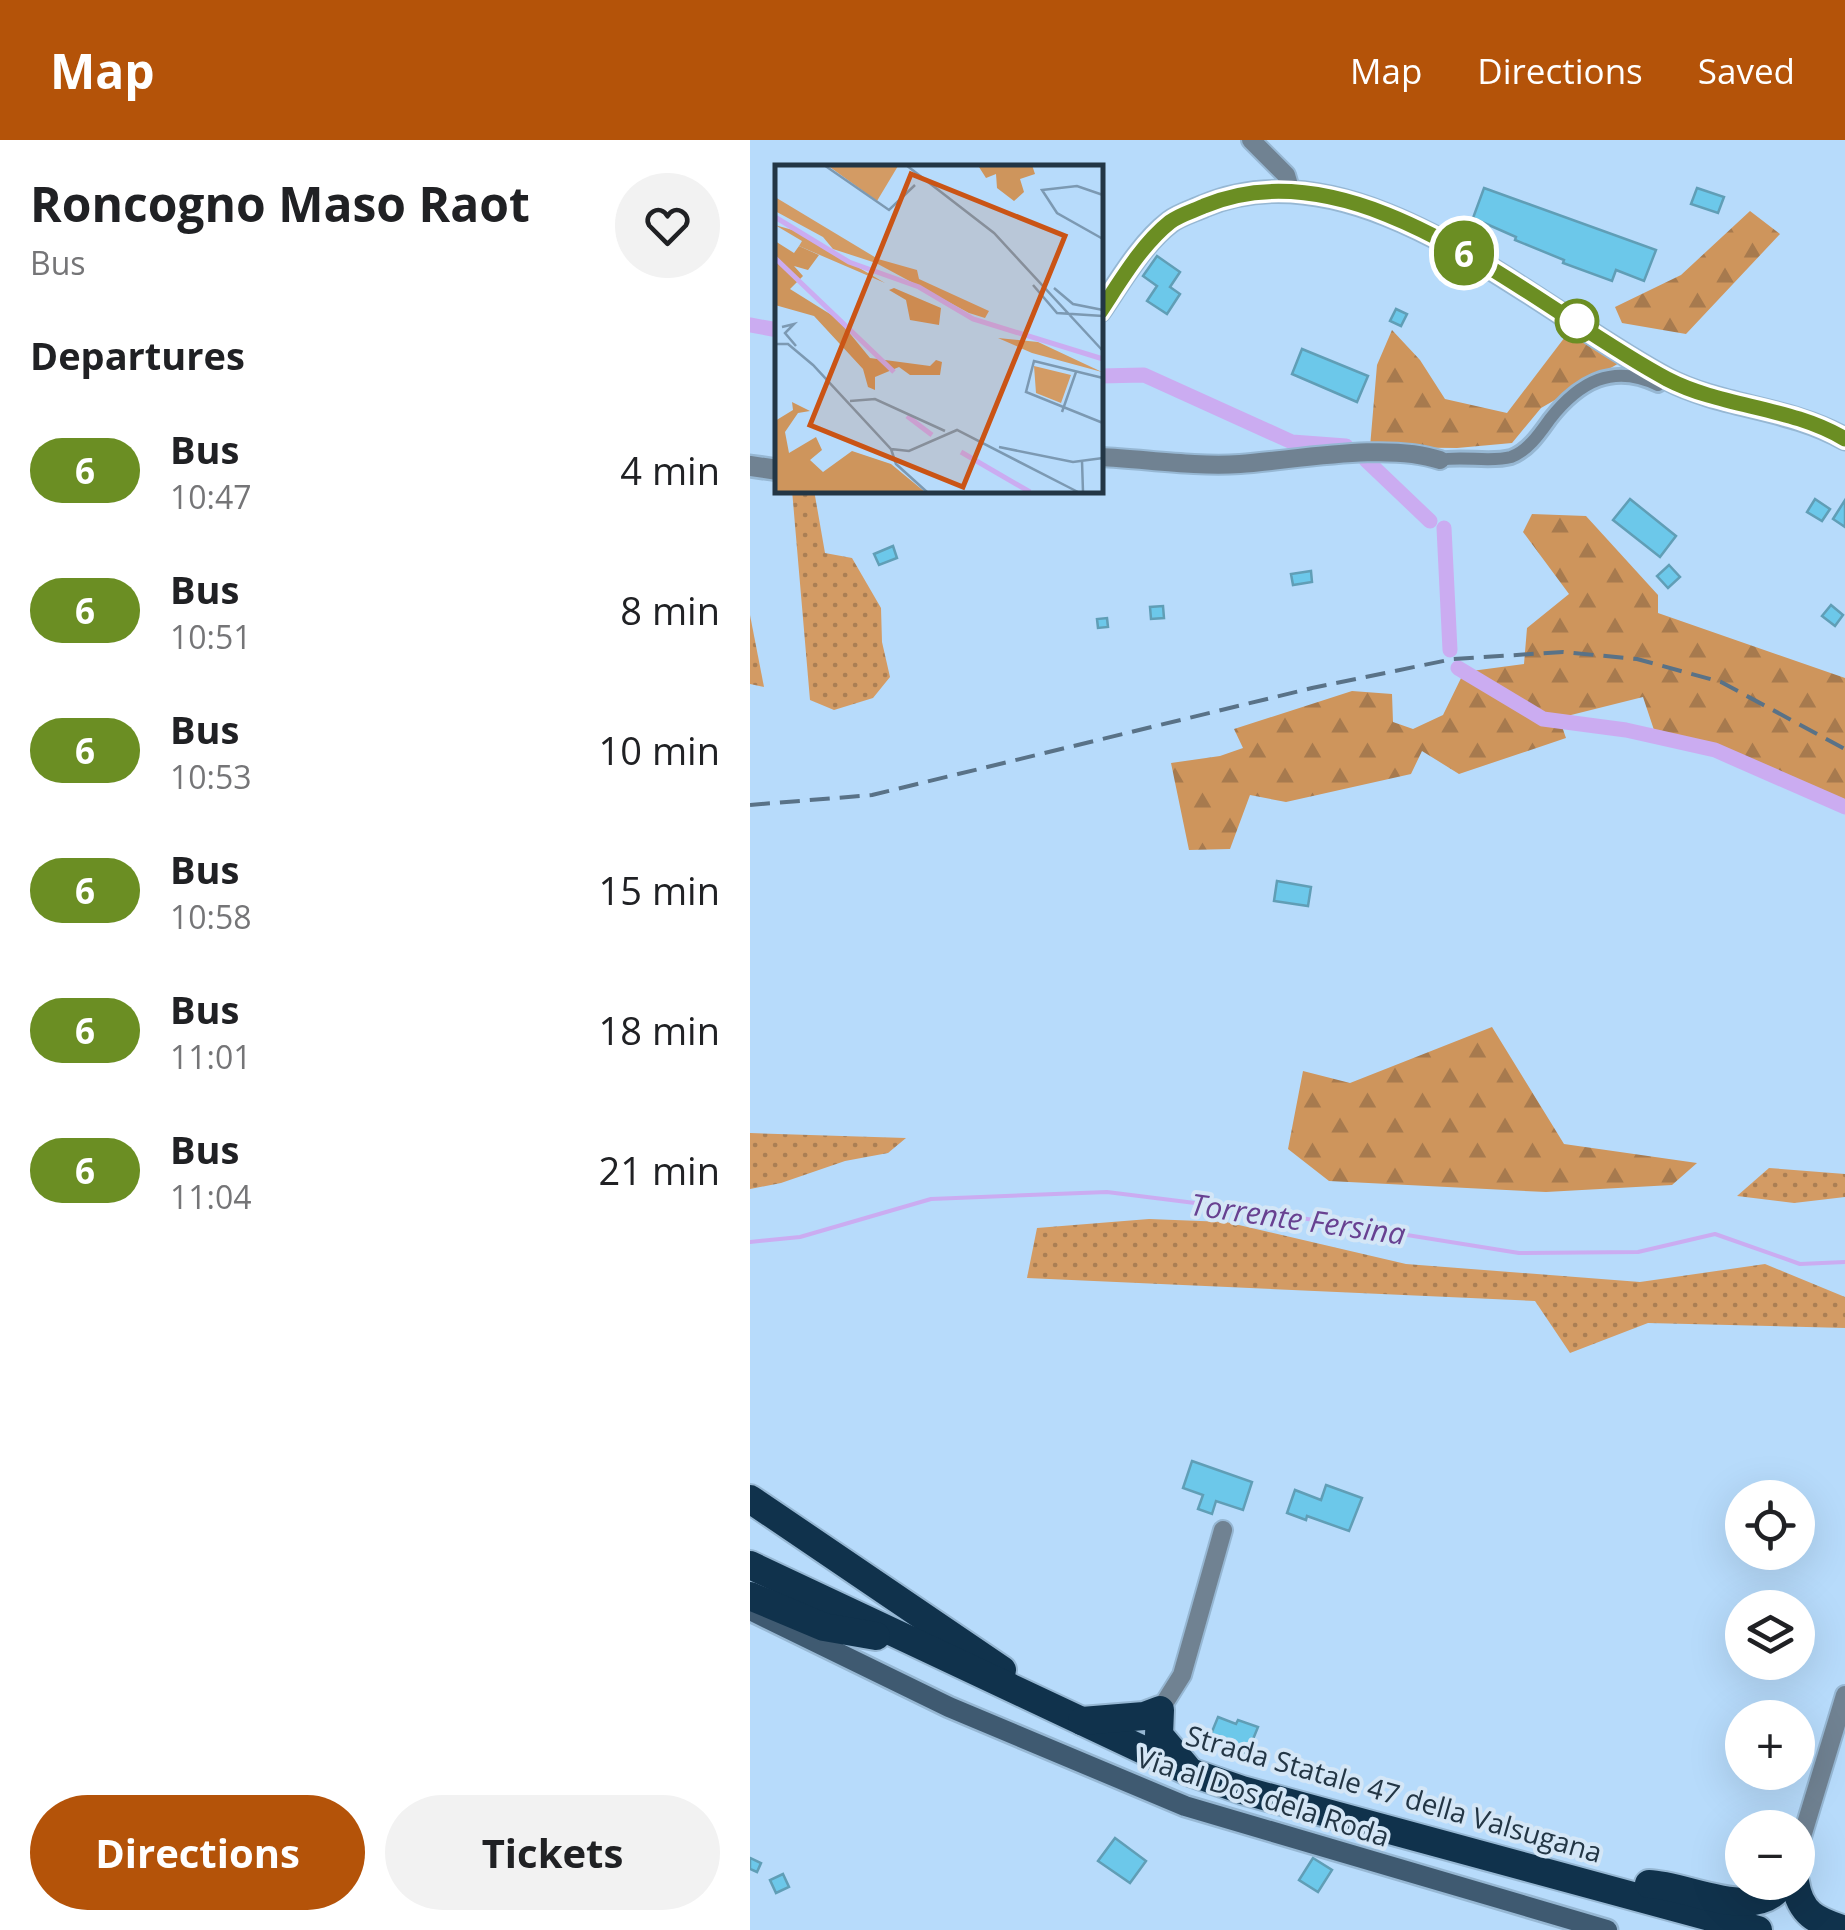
<!DOCTYPE html>
<meta charset="utf-8">
<style>
body{margin:0;font-family:"Open Sans",sans-serif;background:#f2f2f2;color:#202124;height:100vh;display:flex;flex-direction:column;font-size:38px;white-space:nowrap}
*{box-sizing:border-box;margin:0}
p{font-size:32px;color:#757577}
.icon{flex:none;width:55px;height:55px;fill:none;stroke:currentColor;stroke-width:2;stroke-linecap:round;stroke-linejoin:round}
.map{position:relative;flex:1;overflow:hidden}
.sheet{display:flex;flex-direction:column;background:#fff;width:750px}
.sheet>*{flex:none}
.badge{padding:0 20px;border-radius:32px;font-size:35px;line-height:65px}
.fabs{position:absolute;left:975px;top:1340px;display:grid;gap:20px}
.fabs a{display:grid;place-items:center;width:90px;height:90px;border-radius:50%;background:#fff;box-shadow:0 10px 40px #0002;font-size:50px}
.map>.badge{position:absolute;translate:-50% -50%;box-shadow:0 0 0 5px #fff}
h2{padding:0 30px;font-size:38px;line-height:90px}
.round{display:grid;place-items:center;flex:none;width:105px;height:105px;border-radius:52px;background:#f2f2f2}
.headline{display:flex;align-items:center;justify-content:space-between;height:170px;padding:0 30px}
h1{font-size:48px;font-weight:700;line-height:75px}
.action{display:flex;gap:20px;margin-top:auto;padding:20px 30px}
.action a{flex:1;height:115px;border-radius:60px;background:#b45309;color:#fff;font-size:40px;font-weight:700;line-height:115px;text-align:center}
.action a+a{background:#f2f2f2;color:#202124}
ul{padding:0;list-style:none}
li{display:flex;align-items:center;gap:30px;height:140px;padding:0 30px}
li div{flex:1}
li b{display:block;font-size:38px}
li em{font-style:normal}
li .badge{min-width:110px;font-weight:700;text-align:center}
header{display:flex;align-items:center;gap:60px;box-sizing:border-box;height:140px;padding:0 50px;background:#b45309;color:#fff}
header strong{font-size:48px}
nav{display:flex;gap:55px;margin-inline-start:auto;font-size:35px}
main{display:flex;flex:1;min-height:0}
.map>svg:first-child{display:block}
</style>
<header>
<strong>Map</strong>
<nav><a>Map</a><a>Directions</a><a>Saved</a></nav>
</header>
<main>
<section class="sheet">
<div class="headline"><div><h1>Roncogno Maso Raot</h1><p>Bus</p></div><a class="round"><svg class="icon" aria-label="heart" viewBox="0 0 24 24"><path d="M12 20l-8-8c-3-5 5-10 8-4 3-6 11-1 8 4z"/></svg></a></div>
<h2>Departures</h2>
<ul>
<li><span class="badge" style="background:#6b8e23;color:#fff">6</span><div><b>Bus</b><p>10:47</p></div><em>4 min</em></li>
<li><span class="badge" style="background:#6b8e23;color:#fff">6</span><div><b>Bus</b><p>10:51</p></div><em>8 min</em></li>
<li><span class="badge" style="background:#6b8e23;color:#fff">6</span><div><b>Bus</b><p>10:53</p></div><em>10 min</em></li>
<li><span class="badge" style="background:#6b8e23;color:#fff">6</span><div><b>Bus</b><p>10:58</p></div><em>15 min</em></li>
<li><span class="badge" style="background:#6b8e23;color:#fff">6</span><div><b>Bus</b><p>11:01</p></div><em>18 min</em></li>
<li><span class="badge" style="background:#6b8e23;color:#fff">6</span><div><b>Bus</b><p>11:04</p></div><em>21 min</em></li>
</ul>
<div class="action"><a>Directions</a><a>Tickets</a></div>
</section>
<div class="map">
<svg width="1095" height="1790" viewBox="0 0 1095 1790">
<defs>
<pattern id="grass-dots" width="8" height="8" patternUnits="userSpaceOnUse" patternTransform="scale(2.5)"><rect width="8" height="8" fill="#d39b64"/><path d="M2 2h.1M6 6h.1" fill="none" stroke="#ab7f54" stroke-width="1.8" stroke-linecap="round"/></pattern>
<pattern id="forest-firs" width="22" height="20" patternUnits="userSpaceOnUse" patternTransform="scale(2.5)"><rect width="22" height="20" fill="#ce955c"/><path d="M5 1l3.5 6h-7zM16 11l3.5 6h-7z" fill="#a77a4e"/></pattern>
</defs>
<rect width="100%" height="100%" fill="#b7dbfb"/>
<g fill="url(#grass-dots)">
<polygon points="42,350 64,350 75,413 102,418 131,468 132,502 140,537 123,558 84,570 60,560"/>
<polygon points="0,475 14,547 0,544"/>
<polygon points="0,993 156,998 138,1013 95,1021 31,1043 0,1049"/>
<polygon points="1019,1028 1095,1034 1095,1057 1044,1063 987,1056"/>
<polygon points="399,1079 476,1082 656,1124 890,1142 1015,1124 1095,1157 1095,1188 898,1183 820,1213 785,1161 277,1138 287,1088"/>
</g>
<g fill="url(#forest-firs)">
<polygon points="1000,71 1030,94 936,194 872,183 865,167 931,135"/>
<polygon points="642,190 670,220 695,259 757,273 818,193 871,222 791,268 762,303 707,308 620,307 627,225"/>
<polygon points="782,374 836,376 908,455 908,473 1095,538 1095,670 977,609 905,593 893,557 809,578 816,598 709,634 672,611 661,634 536,662 500,655 480,709 439,710 421,623 470,616 493,608 484,589 602,551 642,554 643,582 663,589 693,575 714,532 774,524 777,488 819,454 773,392"/>
<polygon points="742,887 814,1004 947,1023 922,1045 796,1052 579,1041 538,1009 553,931 600,943"/>
</g>
<g fill="none" stroke-linecap="round" stroke-linejoin="round">
<polyline stroke="#cbacf1" stroke-width="4" points="0,1102 50,1097 181,1059 357,1052 501,1070 769,1113 888,1112 965,1094 1050,1124 1095,1122"/>
<g stroke="#cbacf1" stroke-width="15">
<polyline points="0,185 28,190"/>
<polyline points="350,236 394,235 542,302 596,306"/>
<polyline points="616,320 680,381"/>
<polyline points="694,388 700,510"/>
<polyline points="708,528 793,579 876,590 965,610 1095,667"/>
</g>
</g>
<g fill="#6cc8ea" stroke="#609eb6" stroke-width="2.5">
<polygon points="734,48 906,110 894,141 866,130 862,141 813,123 814,120 765,100 766,97 723,78"/>
<polygon points="947,48 974,57 968,73 941,64"/>
<polygon points="407,116 430,132 420,147 430,154 417,174 397,161 407,146 393,136"/>
<polygon points="646,169 657,174 651,186 640,181"/>
<polygon points="552,209 618,236 607,262 542,234"/>
<polygon points="880,359 926,396 910,417 863,380"/>
<polygon points="1065,359 1080,369 1072,381 1057,372"/>
<polygon points="1095,360 1095,387 1083,379"/>
<polygon points="143,406 147,418 129,425 124,414"/>
<polygon points="919,425 930,437 918,448 907,436"/>
<polygon points="561,431 562,442 543,445 541,434"/>
<polygon points="1081,465 1093,475 1085,486 1072,476"/>
<polygon points="413,466 414,478 401,479 400,467"/>
<polygon points="357,478 358,487 348,488 347,479"/>
<polygon points="527,741 561,747 558,766 524,761"/>
<polygon points="442,1321 502,1342 493,1370 466,1361 462,1374 448,1369 453,1355 433,1348"/>
<polygon points="576,1345 612,1358 599,1391 557,1376 556,1380 537,1373 545,1350 571,1360"/>
<polygon points="468,1577 486,1584 488,1580 508,1587 497,1614 459,1599"/>
<polygon points="365,1698 396,1721 380,1743 348,1721"/>
<polygon points="0,1718 11,1723 7,1732 0,1729"/>
<polygon points="563,1718 582,1730 568,1752 549,1740"/>
<polygon points="33,1734 39,1747 26,1753 20,1740"/>
</g>
<g fill="none" stroke-linecap="round" stroke-linejoin="round">
<defs>
<path id="pedestrian" d="M690 320C712 315 739 323 761 317 778 311 790 293 800 279 829 242 863 223 908 245"/>
<g id="minor">
<polyline points="501,0 536,35 541,52"/>
<path d="M350 317C395 319 444 327 490 324 546 320 637 302 690 320"/>
<polyline points="410,1570 432,1535 473,1390"/>
<polyline points="1048,1710 1095,1555"/>
</g>
<g id="tertiary">
<path d="M350 171C370 142 391 104 420 82 429 75 443 71 454 66 609 0 789 172 917 239 973 268 1039 267 1095 299"/>
<polyline points="0,326 28,330"/>
</g>
<polyline id="secondary" points="0,1470 199,1567 435,1666 857,1790"/>
<g id="trunk">
<polyline points="0,1359 252,1530"/>
<polyline points="0,1425 440,1632 492,1650 1008,1790"/>
<polyline points="0,1456 74,1487 126,1496"/>
<polyline points="332,1581 394,1576 410,1570 409,1595 436,1627"/>
<path d="M1045 1742C1050 1774 1066 1781 1095 1790"/>
<path d="M899 1744C938 1745 1008 1785 1033 1742"/>
</g>
</defs>
<use href="#pedestrian" stroke="#96b7d3" stroke-width="18"/>
<use href="#minor" stroke="#96b7d3" stroke-width="22"/>
<use href="#tertiary" stroke="#96b7d3" stroke-width="25"/>
<use href="#secondary" stroke="#96b7d3" stroke-width="25"/>
<use href="#trunk" stroke="#96b7d3" stroke-width="32"/>
<use href="#pedestrian" stroke="#708292" stroke-width="12"/>
<use href="#minor" stroke="#708292" stroke-width="18"/>
<use href="#tertiary" stroke="#708292" stroke-width="20"/>
<use href="#secondary" stroke="#3f5a71" stroke-width="20"/>
<use href="#trunk" stroke="#10324c" stroke-width="28"/>
<polyline stroke="#597287" stroke-width="4" stroke-dasharray="20 10" stroke-linecap="butt" points="0,665 122,655 562,548 703,519 813,512 887,519 971,542 1095,609"/>
</g>
<g fill="none" stroke-linecap="round" stroke-linejoin="round">
<defs>
<path id="line" d="M350 172C370 142 391 105 420 82 429 75 443 71 454 66 610 0 788 171 917 239 973 268 1040 266 1095 299"/>
</defs>
<use href="#line" stroke="#fff" stroke-width="22"/>
<use href="#line" stroke="#6b8e23" stroke-width="15"/>
</g>
<circle fill="#fff" stroke="#6b8e23" stroke-width="5" cx="827" cy="181" r="20"/>
<g text-anchor="middle" stroke-width="8" stroke-linejoin="round" paint-order="stroke">
<g font-size="28" fill="#233645" stroke="#d4e6f6">
<text transform="translate(644 1654) rotate(16)" y="10">Strada Statale 47 della Valsugana</text>
<text transform="translate(513 1657) rotate(18)" y="10">Via al Dos dela Roda</text>
</g>
<g font-size="30" font-style="italic" fill="#684191" stroke="#d4e6f6">
<text transform="translate(548 1080) rotate(8)" y="10">Torrente Fersina</text>
</g>
</g>
<g transform="translate(25 25)">
<rect width="328" height="328" fill="#b7dbfb"/>
<path d="M52 0H122L123 1 102 36ZM0 32 103 94 142 105 144 114 214 146 210 153 194 148 101 98 58 84 48 72 0 46ZM0 60 21 66 110 118 24 81 27 76ZM223 173 263 177 327 207 257 188ZM259 201 296 210 286 238 261 228Z" fill="#d39b64"/>
<path d="M257 0 260 9 245 14 249 27 239 36 222 23 221 9 211 13 204 2ZM0 76 19 88 24 81 44 90 33 105 19 101 28 111 15 124 63 154 95 193 155 201 161 195 167 197 165 210H135L124 202 100 212V225L93 222 88 204 39 151 0 140ZM119 123 166 143 164 160 135 155 131 135 114 125ZM17 237 35 246 23 248 10 267 14 288 41 272 47 285 35 295 48 307 77 286 116 299 150 327H0V256L18 245Z" fill="#ce955c"/>
<path fill="none" stroke="#cbacf1" stroke-width="5" d="M0 52 74 97 144 122 198 154 328 194M0 93 119 207M132 251 157 270M186 287 255 327"/>
<path fill="none" stroke="#7c99b2" stroke-width="2.5" d="M49 0 114 45 140 20M131 0 219 68 328 186M328 30 302 21 267 25 282 48 328 74M258 120 282 148 328 151M279 123 298 139 328 145M7 162 19 159 10 168 21 181M0 179H13L38 200 116 284 134 286 182 265 303 327M328 213 259 196 251 227 328 258M75 236 100 234 170 266M287 247 301 207M224 282 298 297 328 293M116 284 121 299 152 327M307 296 308 327"/>
<path fill="#ca5415" fill-opacity="0.15" stroke="#ca5415" stroke-width="5" d="M136 9 290 71 188 322 35 260Z"/>
<rect width="328" height="328" fill="none" stroke="#233645" stroke-width="5"/>
</g>
</svg>
<div class="fabs">
<a><svg class="icon" aria-label="locate" viewBox="0 0 24 24"><circle cx="12" cy="12" r="6"/><path d="M12 2v4M12 18v4M2 12h4M18 12h4"/></svg></a>
<a><svg class="icon" aria-label="layers" viewBox="0 0 24 24"><path d="M12 4l9 5-9 5-9-5zM3 14l9 5 9-5"/></svg></a>
<a>+</a>
<a>−</a>
</div>
<b class="badge" style="left:714px;top:113px;background:#6b8e23;color:#fff">6</b>
</div>
</main>
